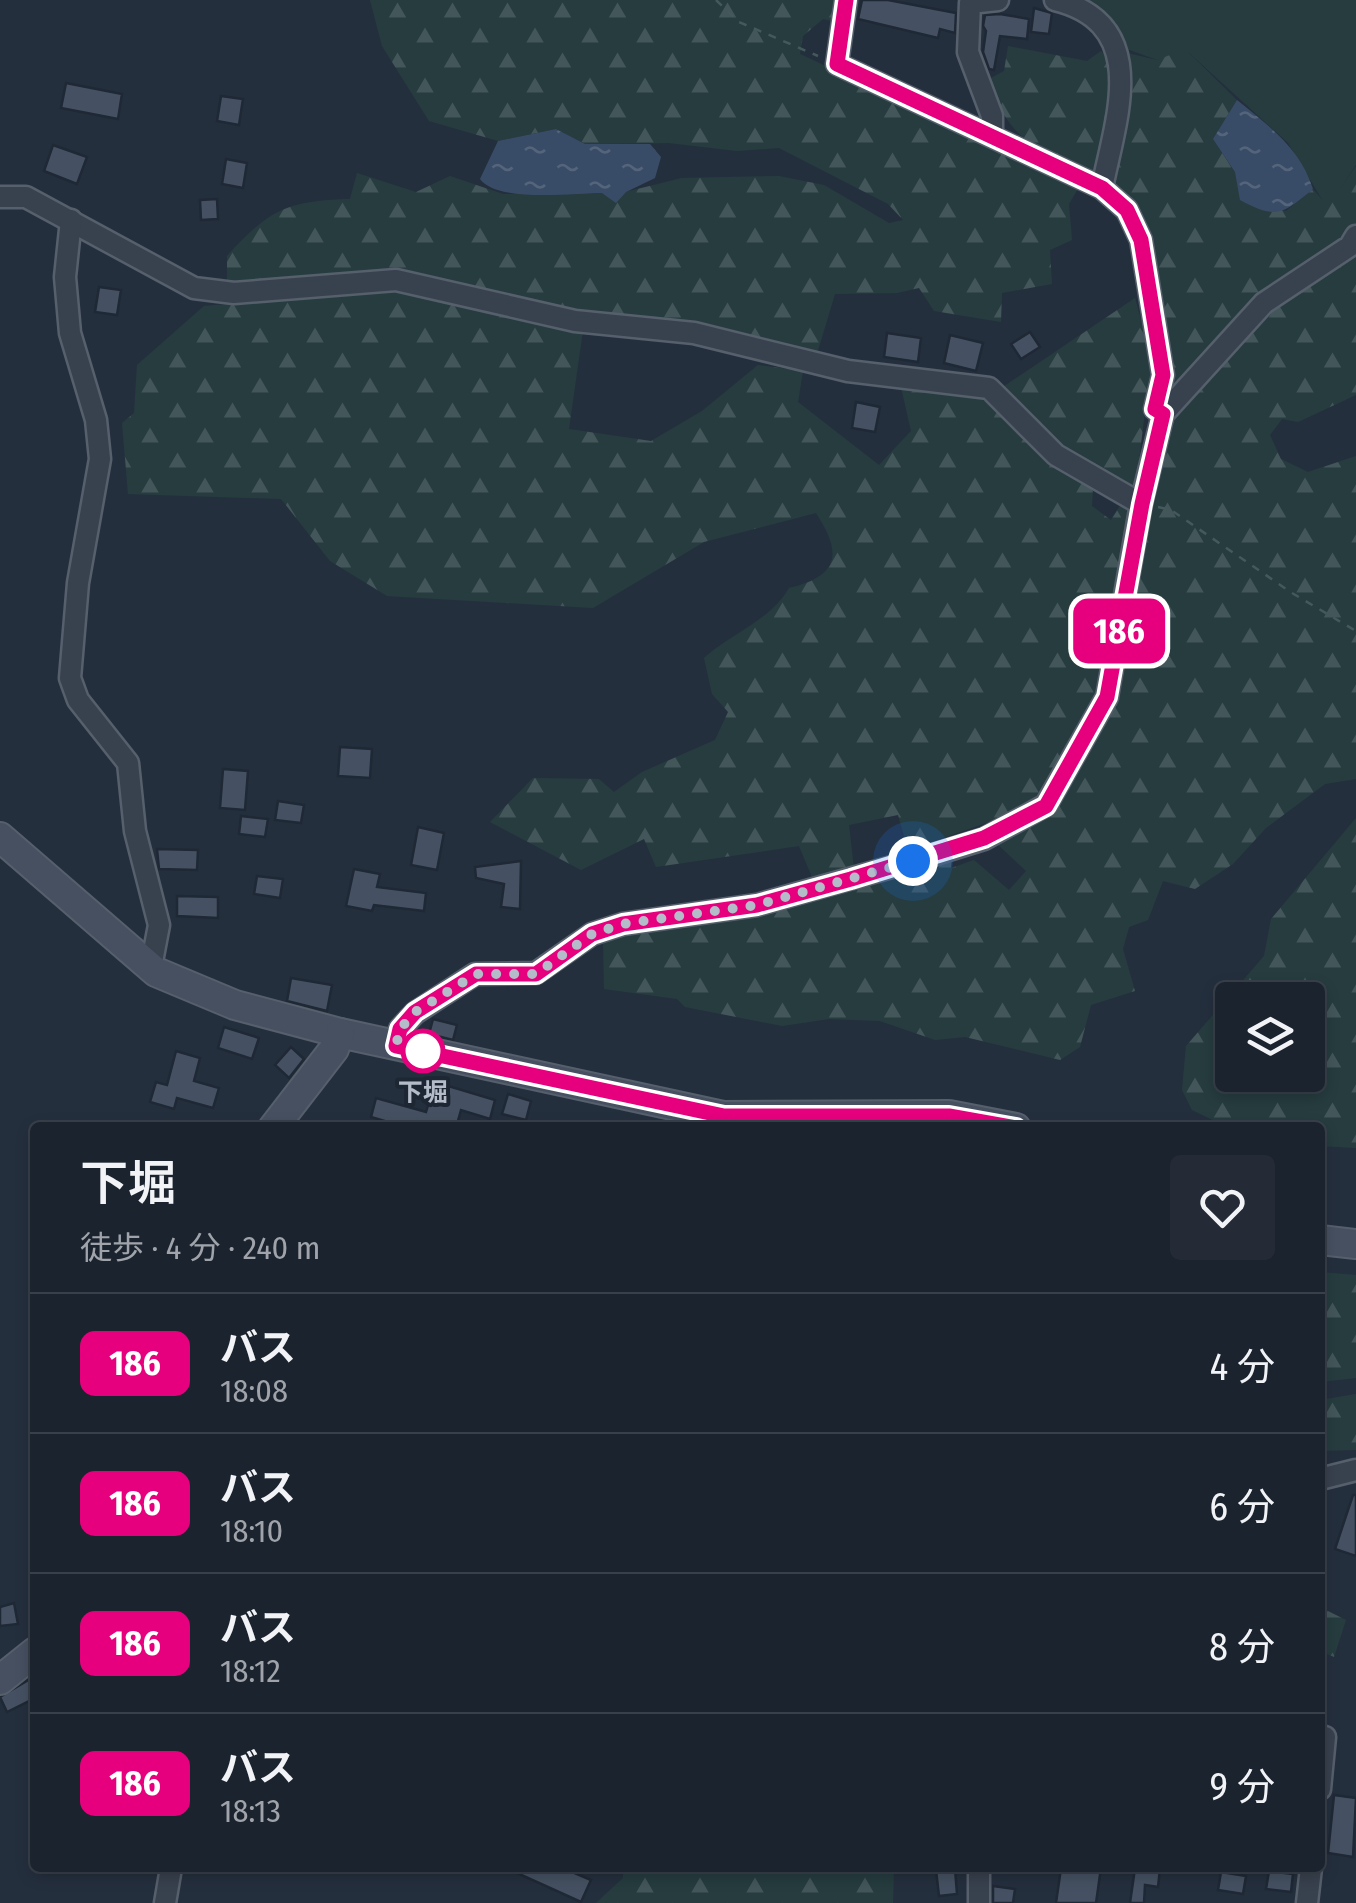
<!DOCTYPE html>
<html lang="ja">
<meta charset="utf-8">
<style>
body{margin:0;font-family:"Fira Sans Condensed","Noto Sans JP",sans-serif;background:#242b36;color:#f1f3f6;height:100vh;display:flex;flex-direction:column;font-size:38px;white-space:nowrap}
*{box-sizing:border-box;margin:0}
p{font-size:32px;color:#a0a4aa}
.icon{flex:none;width:55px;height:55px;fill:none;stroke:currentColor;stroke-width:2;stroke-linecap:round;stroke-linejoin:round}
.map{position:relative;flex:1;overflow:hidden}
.details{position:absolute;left:30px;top:1122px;width:1295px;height:750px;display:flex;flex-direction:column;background:#1b232e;border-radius:10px;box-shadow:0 5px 15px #0003,0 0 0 2px #39404a}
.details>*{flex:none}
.badge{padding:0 20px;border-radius:15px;font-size:35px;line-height:65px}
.buttons{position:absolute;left:1215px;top:982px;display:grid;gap:20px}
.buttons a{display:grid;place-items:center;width:110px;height:110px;border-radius:10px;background:#1b232e;box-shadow:0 5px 15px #0003,0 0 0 2px #39404a;font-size:50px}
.you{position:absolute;width:50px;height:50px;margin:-25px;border:8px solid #fff;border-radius:50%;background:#1a73e8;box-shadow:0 0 0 15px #1a73e833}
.map>.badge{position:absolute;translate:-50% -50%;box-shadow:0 0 0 5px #fff}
.round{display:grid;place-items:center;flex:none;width:105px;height:105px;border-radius:10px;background:#242b36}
.summary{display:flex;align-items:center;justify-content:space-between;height:170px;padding:0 50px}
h1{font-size:48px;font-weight:600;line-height:75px}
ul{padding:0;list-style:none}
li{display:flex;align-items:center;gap:30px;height:140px;padding:0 50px;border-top:2px solid #39404a}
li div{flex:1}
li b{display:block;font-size:38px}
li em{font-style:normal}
li .badge{min-width:110px;font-weight:700;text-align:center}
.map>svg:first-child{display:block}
</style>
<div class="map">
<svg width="1356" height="1903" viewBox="0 0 1356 1903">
<defs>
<pattern id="forest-firs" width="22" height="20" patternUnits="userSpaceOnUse" patternTransform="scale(2.5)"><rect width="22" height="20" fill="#263c3f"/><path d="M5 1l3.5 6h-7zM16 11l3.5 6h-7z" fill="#435659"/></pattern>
<pattern id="water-ripples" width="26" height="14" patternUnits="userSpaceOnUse" patternTransform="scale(2.5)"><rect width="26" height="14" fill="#394c67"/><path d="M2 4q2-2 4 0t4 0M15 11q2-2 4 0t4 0" fill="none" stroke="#53647b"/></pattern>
</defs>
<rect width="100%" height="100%" fill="#242f3e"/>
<polygon fill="#263c3f" points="1057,0 1356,0 1356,165 1333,200 1324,203 1288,143 1188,52 1157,60 1124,48"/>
<g fill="url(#forest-firs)" fill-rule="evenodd">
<path d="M370 0H839L836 22 823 19 803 36 800 54 1080 185 1069 204 1072 240 1050 250 1052 284 1002 293 1001 322 934 311 919 288 897 293 835 294 816 357 698 324 578 312 400 273 227 284V256C270 209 287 201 350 199L357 173 416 192 450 176 503 194 625 192 682 178 779 176 824 185 889 223 903 220 888 204 779 148 737 151 669 143 585 144 556 129 498 141 429 121 382 46Z"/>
<path d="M1008 46 1087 61 1101 51 1117 69 1096 181C1047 157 1000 136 991 78L1004 71Z"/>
<polygon points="1185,49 1237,100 1213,139 1235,172 1241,200 1286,211 1313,189 1324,202 1332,200 1356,166 1356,226 1171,391 1167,387 1146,238 1111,187 1127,53 1157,60"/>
<polygon points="1356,250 1356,395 1298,422 1282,419 1270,435 1281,459 1308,472 1356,456 1356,779 1325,784 1266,828 1233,864 1195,889 1163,881 1148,920 1129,927 1123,949 1135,991 1091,1005 1080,1047 1060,1060 965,1037 935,1040 880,1021 829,1019 782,1026 685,1007 677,999 604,989 603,938 952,857 951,868 974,860 1009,890 1026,871 993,840 1050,811 1114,700 1167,420 1275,302"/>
<path d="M391 290 583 330 569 429 651 441 702 411 758 365 803 371 798 402 879 465 911 431 901 387 986 392 1093 487 1092 506 1111 520 1123 501 1137 518 1102 696 1044 803 908 850 898 815 849 825 854 869 812 877 799 846 656 867 644 839 581 870 490 822 533 778 599 779 614 792 642 772 715 740 728 712 712 694 704 658C732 633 771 620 789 588 839 576 843 554 816 513L704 542 593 608 387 596 330 561 281 499 128 494 122 423 134 413 137 365 204 306Z"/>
<polygon points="1135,298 1156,373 1145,412 1135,492 1060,449 1000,389"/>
<path d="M1356 818V1148L1320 1146V1128L1227 1127 1192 1110 1182 1090 1186 1046 1264 956 1271 919ZM1232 1000H1308V1075H1232Z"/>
<polygon points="1320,1272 1356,1275 1356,1378 1320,1382"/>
<polygon points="1356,1394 1356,1450 1320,1451 1320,1400"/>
<polygon points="1320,1607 1346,1620 1334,1657 1320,1651"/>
<polygon points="623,1868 894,1868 893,1903 596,1903 623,1878"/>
</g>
<g fill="url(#water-ripples)">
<path d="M1237 100C1269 126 1300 148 1313 189 1283 214 1277 220 1240 200L1235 172 1213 139Z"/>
<path d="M556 129 585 144H650L661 157 655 178 626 192 616 203 602 193C572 193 498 203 480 179L498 141Z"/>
</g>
<g fill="#455162" stroke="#1f2835" stroke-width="2.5">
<polygon points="862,0 888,0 956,13 955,33 940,29 938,38 858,19"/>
<polygon points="1034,8 1052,13 1049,34 1031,32"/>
<polygon points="1000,14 1029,19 1027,39 1000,36 994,70 989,69 983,52 986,31 983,26 985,15"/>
<polygon points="66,83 122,94 118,119 61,108"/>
<polygon points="221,96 243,99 239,125 217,121"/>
<polygon points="53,145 87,157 77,184 44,171"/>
<polygon points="226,159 247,163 243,188 222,184"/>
<polygon points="217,199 218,219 201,220 200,200"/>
<polygon points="99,287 121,290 117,315 95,312"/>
<polygon points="1030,332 1040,347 1021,359 1011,344"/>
<polygon points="887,333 921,338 918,362 884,357"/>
<polygon points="950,335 983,343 976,371 944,363"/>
<polygon points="856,402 880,407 875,432 852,428"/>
<polygon points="340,747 372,749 370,778 338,776"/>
<polygon points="223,769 248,771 245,810 220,808"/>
<polygon points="278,801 304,805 301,823 275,820"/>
<polygon points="241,816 268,819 265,837 239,834"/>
<polygon points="418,827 444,833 437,870 411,865"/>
<polygon points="157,849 198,850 197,870 159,869"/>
<polygon points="521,861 520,909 501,907 504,884 476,878 475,867"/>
<polygon points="354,869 380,874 377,887 426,893 424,911 374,905 372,911 346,906"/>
<polygon points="257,876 283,879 280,898 254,894"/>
<polygon points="177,896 218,897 218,918 177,916"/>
<polygon points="291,978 332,985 327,1011 287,1001"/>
<polygon points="433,1019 457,1025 453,1040 429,1034"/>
<polygon points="224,1027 259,1038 252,1059 218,1048"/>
<polygon points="291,1047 304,1059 289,1078 275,1065"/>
<polygon points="176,1051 200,1058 194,1081 219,1088 213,1108 177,1098 174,1109 150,1102 156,1082 167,1085"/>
<polygon points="435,1082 495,1100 490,1119 461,1110 456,1128 408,1128 371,1117 376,1098 426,1112"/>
<polygon points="508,1094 531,1101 526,1120 502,1114"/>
<polygon points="1353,1495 1356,1495 1356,1556 1335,1549"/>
<polygon points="14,1603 18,1624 0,1626 0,1607"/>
<polygon points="35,1676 35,1698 7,1712 0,1697"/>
<polygon points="1334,1795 1356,1798 1353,1857 1328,1853"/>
<polygon points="506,1868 563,1868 591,1880 581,1902"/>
<polygon points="1061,1868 1101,1868 1096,1903 1056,1903"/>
<polygon points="1135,1868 1160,1869 1158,1887 1145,1885 1144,1903 1130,1903"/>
<polygon points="955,1869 957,1894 939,1896 936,1870"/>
<polygon points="1269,1871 1293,1874 1291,1892 1266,1889"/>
<polygon points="1221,1872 1246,1876 1243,1894 1218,1890"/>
<polygon points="993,1886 1015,1889 1013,1903 993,1903"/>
</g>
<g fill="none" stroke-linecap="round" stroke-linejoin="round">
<defs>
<g id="street">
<polyline points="846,0 837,64 1102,188 1127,210 1141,240 1163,375 1155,409 1163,414"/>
<path d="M1055 0C1153 24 1115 121 1102 188"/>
<polyline points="992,136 992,116 968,52 970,3 998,0"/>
<polyline points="0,197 26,197 194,288 234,293 396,280 575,321 694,333 848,371 989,388 1056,455 1141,504"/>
<polyline points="71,220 65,277 70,333 96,420 100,459 78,583 70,678 78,700 128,763 135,831 159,925 151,967"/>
<polyline points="396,1046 400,1029 415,1013 475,974 536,973 592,934 623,924 757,905 913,861 984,839 1046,805 1107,697 1141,504 1163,414 1264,303 1350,246 1356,236"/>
<polyline points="1320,1479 1356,1470"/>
<polyline points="1320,1736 1325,1737 1320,1789"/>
<polyline points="979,1868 979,1903"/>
<polyline points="165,1903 171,1868"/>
<polyline points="1307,1903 1311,1868"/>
</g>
<g id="secondary">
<polyline points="0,837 156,972 235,1005 340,1033 723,1116 949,1115 1016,1128"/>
<polyline points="273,1128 334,1049 340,1033"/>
<polyline points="1320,1240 1356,1244"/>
<polyline points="0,1680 35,1652"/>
</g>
</defs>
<use href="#street" stroke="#565f6c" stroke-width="25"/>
<use href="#secondary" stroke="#565f6c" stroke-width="32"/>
<g stroke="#44595c" stroke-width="2.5" stroke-dasharray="8 8" stroke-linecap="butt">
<polyline points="716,0 739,22 818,56"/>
<polyline points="1158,507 1171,510 1292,593 1356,631"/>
</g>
<use href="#street" stroke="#38414e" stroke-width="20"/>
<use href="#secondary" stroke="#465061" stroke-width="28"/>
</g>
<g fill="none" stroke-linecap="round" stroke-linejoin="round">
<defs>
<polyline id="line" points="846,0 837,64 1102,188 1127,210 1141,240 1163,375 1155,409 1163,414 1142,504 1107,697 1046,806 984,838 851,879 757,905 623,924 592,934 536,974 476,974 415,1012 400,1029 396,1046 724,1116 949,1116 1016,1128"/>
</defs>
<use href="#line" stroke="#fff" stroke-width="22"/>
<use href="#line" stroke="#e6007e" stroke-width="15"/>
<polyline stroke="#b4bcc9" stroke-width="10" stroke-dasharray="0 18" points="423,1051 433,1053 396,1046 400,1029 415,1012 476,974 536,974 592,934 623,924 757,905 913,861"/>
</g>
<circle fill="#fff" stroke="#e6007e" stroke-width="5" cx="423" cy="1051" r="20"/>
<g text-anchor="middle" stroke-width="8" stroke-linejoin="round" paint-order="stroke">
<g font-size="25" font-weight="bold" fill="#b4bcc9" stroke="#1d2633">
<text x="423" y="1101">下堀</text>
</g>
</g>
</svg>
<div class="buttons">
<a><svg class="icon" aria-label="layers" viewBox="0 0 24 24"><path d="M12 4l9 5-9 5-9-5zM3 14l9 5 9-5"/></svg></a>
</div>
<div class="you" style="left:913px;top:861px"></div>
<b class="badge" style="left:1119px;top:631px;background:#e6007e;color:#fff">186</b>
<section class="details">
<div class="summary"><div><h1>下堀</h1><p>徒歩 · 4 分 · 240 m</p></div><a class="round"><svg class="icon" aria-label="heart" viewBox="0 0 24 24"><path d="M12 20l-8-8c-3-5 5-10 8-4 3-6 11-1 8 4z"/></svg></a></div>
<ul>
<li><span class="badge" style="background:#e6007e;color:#fff">186</span><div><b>バス</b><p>18:08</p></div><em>4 分</em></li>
<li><span class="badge" style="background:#e6007e;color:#fff">186</span><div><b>バス</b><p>18:10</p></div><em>6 分</em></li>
<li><span class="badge" style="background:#e6007e;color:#fff">186</span><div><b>バス</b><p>18:12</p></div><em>8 分</em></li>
<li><span class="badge" style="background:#e6007e;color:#fff">186</span><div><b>バス</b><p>18:13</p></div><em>9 分</em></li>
</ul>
</section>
</div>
